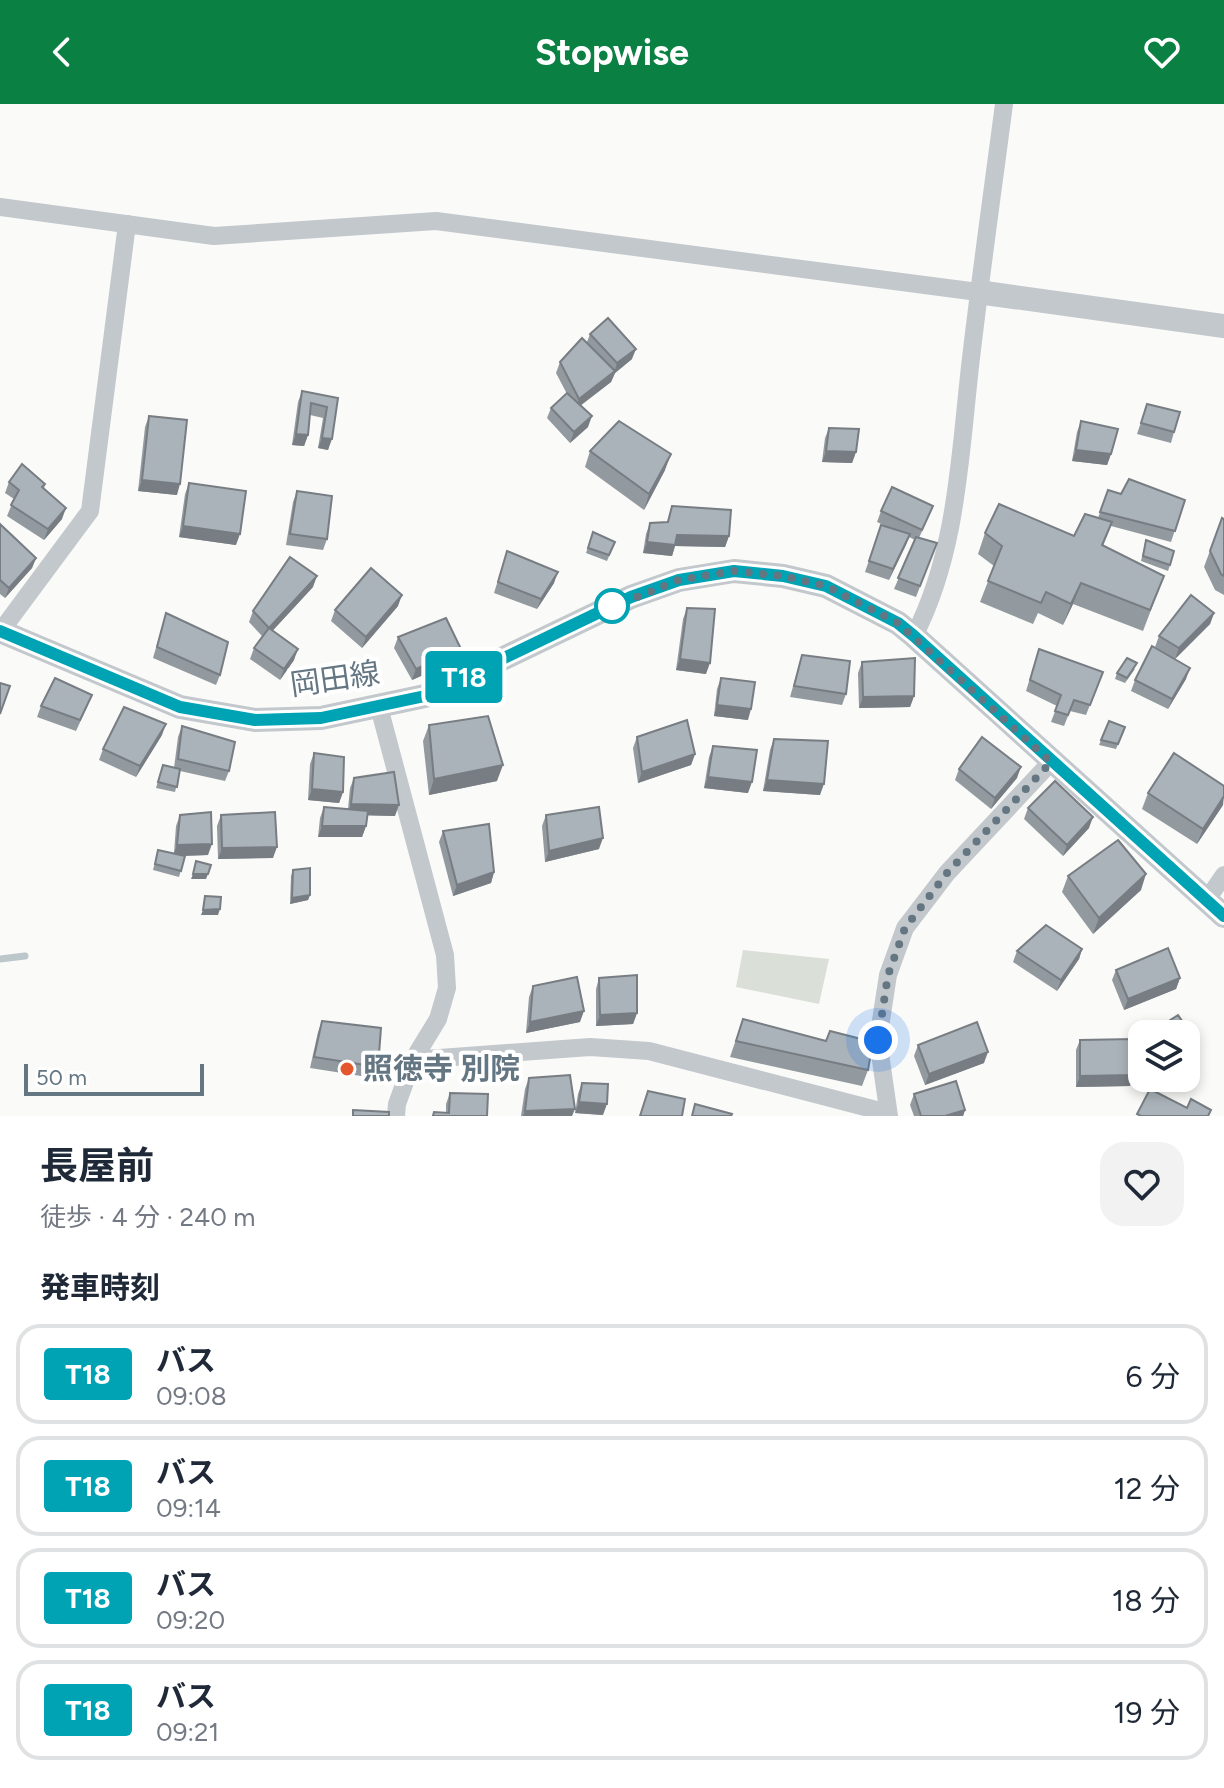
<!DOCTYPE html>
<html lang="ja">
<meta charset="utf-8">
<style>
body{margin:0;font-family:Figtree,"Noto Sans JP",sans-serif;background:#f2f2f3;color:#1f2937;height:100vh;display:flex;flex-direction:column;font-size:30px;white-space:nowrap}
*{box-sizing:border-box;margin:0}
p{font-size:26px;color:#747a83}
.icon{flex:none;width:44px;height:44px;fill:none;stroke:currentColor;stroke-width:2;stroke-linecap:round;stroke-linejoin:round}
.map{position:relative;height:1012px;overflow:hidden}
.drawer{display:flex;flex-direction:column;background:#fff;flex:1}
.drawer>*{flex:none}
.badge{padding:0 16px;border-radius:6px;font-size:28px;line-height:52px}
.fabs{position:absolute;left:1128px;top:916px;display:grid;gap:16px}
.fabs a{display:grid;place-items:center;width:72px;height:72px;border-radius:16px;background:#fff;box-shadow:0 4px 12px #0003;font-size:40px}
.scale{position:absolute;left:24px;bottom:20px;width:180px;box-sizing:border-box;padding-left:8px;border:4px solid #657683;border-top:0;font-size:22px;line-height:28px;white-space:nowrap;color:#657683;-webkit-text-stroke:6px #fff;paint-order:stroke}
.you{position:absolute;width:40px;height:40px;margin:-20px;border:6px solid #fff;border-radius:50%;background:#1a73e8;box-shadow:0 0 0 12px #1a73e833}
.map>.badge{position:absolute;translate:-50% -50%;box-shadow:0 0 0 4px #fff}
h2{padding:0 40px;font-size:30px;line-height:72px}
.round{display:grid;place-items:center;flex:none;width:84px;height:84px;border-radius:24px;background:#f2f2f3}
.overview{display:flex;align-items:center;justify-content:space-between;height:136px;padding:0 40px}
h1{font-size:38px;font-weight:700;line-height:60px}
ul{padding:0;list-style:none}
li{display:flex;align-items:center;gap:24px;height:100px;margin:0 16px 12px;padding:0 24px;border:4px solid #e0e1e3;border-radius:24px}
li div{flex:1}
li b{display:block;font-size:30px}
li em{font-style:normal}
li .badge{min-width:88px;font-weight:700;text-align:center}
header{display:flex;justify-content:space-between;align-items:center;height:104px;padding:0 40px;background:#0b8043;color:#fff;font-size:36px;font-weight:700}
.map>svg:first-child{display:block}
</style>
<header><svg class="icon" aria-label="back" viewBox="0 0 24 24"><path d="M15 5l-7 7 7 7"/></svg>Stopwise<svg class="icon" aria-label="heart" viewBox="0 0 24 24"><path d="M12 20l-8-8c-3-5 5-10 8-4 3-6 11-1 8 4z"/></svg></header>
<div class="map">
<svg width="1224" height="1012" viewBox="0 0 1224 1012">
<rect width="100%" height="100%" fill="#fafaf8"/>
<polygon fill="#dadfd7" points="743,846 829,855 819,900 736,883"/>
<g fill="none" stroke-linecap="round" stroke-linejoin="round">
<polyline stroke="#bbc7cb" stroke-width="7" points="0,855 25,852"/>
<g stroke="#c3c8cc" stroke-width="18">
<polyline points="0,103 214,132 436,117 978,188"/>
<polyline points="1,527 90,407 127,120"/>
<path d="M914 532C958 447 960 347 971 254 981 169 993 84 1004 0"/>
<polyline points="379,603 445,851 447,884 438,915 413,956"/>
<polyline points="1206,797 1224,771"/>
<polyline points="396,1012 397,1000 413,956 590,943 649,947 888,1009"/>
<polyline points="889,1012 878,936 888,871 905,824 947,769 1051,658"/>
</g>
<g stroke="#c3c8cc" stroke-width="24">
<polyline points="978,188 1224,222"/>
<polyline points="0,527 180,603 255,616 321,614 425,592 631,493 679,476 734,467 783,472 826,482 898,519 914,532 1224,812"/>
</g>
</g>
<g fill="#929a9f">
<polygon points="590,230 632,255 615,269 611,278 581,301 588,323 570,339 547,314 551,304 567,290 556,269 560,258 587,238"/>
<polygon points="302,287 338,294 328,346 318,344 323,314 310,311 308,331 304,342 292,341 298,298"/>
<polygon points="1147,300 1174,328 1171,339 1137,330"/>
<polygon points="149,312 177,391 138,387 145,323"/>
<polygon points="1081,317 1111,350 1107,361 1072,357 1077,328"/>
<polygon points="829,324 856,348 852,359 822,358 825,334"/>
<polygon points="590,347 665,366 644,406 585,363"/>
<polygon points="9,378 45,380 44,385 62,415 44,436 7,412 14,395 5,389"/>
<polygon points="189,379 236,441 179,433 185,390"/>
<polygon points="1108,386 1121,390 1185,396 1171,438 1111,422 1103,442 1164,472 1143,527 1073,500 1063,521 1038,509 1033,520 980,498 994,462 978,450 985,429 1074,432 1098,414"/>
<polygon points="297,387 327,435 323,446 286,441 293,398"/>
<polygon points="672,402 729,432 725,443 675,442 672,452 643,449 646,430 650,419 667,418"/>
<polygon points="933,402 919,434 937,439 916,493 894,485 915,436 909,433 889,476 865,468 881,421 890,424 877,418 881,407"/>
<polygon points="1222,414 1224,415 1224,491 1215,486 1204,463"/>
<polygon points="0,420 36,454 32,464 5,494 0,490"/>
<polygon points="593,428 615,438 607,457 586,449"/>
<polygon points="1146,436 1170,461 1168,467 1141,457"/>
<polygon points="507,447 554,479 537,505 494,489"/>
<polygon points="313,483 272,527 294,556 280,576 250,555 254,544 262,532 249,518 253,507"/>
<polygon points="398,502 362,544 331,517 335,506"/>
<polygon points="687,504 706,570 676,566 683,515"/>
<polygon points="166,509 220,571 216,581 153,554"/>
<polygon points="1214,509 1210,520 1175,555 1186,575 1168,605 1131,587 1135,576 1171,553 1155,543 1159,532"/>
<polygon points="398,533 457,556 412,576 394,544"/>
<polygon points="1039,545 1103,568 1086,611 1070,607 1064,622 1051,618 1057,602 1026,587"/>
<polygon points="802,551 846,590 842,601 790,593"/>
<polygon points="862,558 914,592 910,603 859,604 858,569"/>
<polygon points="1135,565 1125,579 1115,575 1117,569"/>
<polygon points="721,574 748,616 714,612 717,585"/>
<polygon points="88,601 76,627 37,613 41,602"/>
<polygon points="1109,617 1125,623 1116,645 1099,641"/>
<polygon points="429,621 497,677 429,691 423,637"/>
<polygon points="182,622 229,667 225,677 180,667 175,688 156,684 161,667 174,664 178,633"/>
<polygon points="162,631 136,673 99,656 103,645"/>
<polygon points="637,633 695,650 691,661 638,679 633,644"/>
<polygon points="774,635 820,691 763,687 770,646"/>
<polygon points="713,642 748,689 704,684 709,653"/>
<polygon points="314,649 343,688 339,699 308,696 310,660"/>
<polygon points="959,665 1017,674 991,705 955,676"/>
<polygon points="354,674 395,712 368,711 366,722 362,733 318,733 320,714 324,703 348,705 350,684"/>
<polygon points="1148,689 1223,701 1197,740 1142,705"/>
<polygon points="1028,704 1089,724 1063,752 1024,715"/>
<polygon points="180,711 208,751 185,752 179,773 153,766 158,746 174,749 176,722"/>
<polygon points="221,711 273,754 218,755 217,722"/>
<polygon points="546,711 599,745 545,758 542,722"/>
<polygon points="443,727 494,768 491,779 453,792 439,738"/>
<polygon points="293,766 310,791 308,796 290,800 291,772"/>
<polygon points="1068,772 1141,786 1093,830 1062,788"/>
<polygon points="1082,845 1079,855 1057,887 1013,858 1017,847"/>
<polygon points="1116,866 1180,874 1176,885 1124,906 1112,876"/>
<polygon points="599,874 637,909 633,920 596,922 596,885"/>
<polygon points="533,882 580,918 526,929 529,893"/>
<polygon points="743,915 868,966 862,982 730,953"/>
<polygon points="322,917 378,963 374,974 310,964 318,928"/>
<polygon points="1142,935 1142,974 1152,974 1144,979 1133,962 1134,971 1130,982 1076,983 1076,946 1080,936 1131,942"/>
<polygon points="918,941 984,959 925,981 914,952"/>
<polygon points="529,974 572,1012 521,1012 525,985"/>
<polygon points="582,979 603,1011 575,1009 578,990"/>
<polygon points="450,989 487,1012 432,1012 434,1008 446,1009 446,1000"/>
<polygon points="914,990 965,1006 963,1012 914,1012 910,1001"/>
</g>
<g fill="#777d82">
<polygon points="636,245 632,255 615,269 611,278 576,305 579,295 614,269 617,259"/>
<polygon points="592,312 588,323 570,339 574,328"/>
<polygon points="296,330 308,331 304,342 292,341"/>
<polygon points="322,334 332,335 328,346 318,344"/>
<polygon points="1076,346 1111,350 1107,361 1072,357"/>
<polygon points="826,347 856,348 852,359 822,358"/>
<polygon points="671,350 665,366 644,406 649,390"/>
<polygon points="142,376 180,380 177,391 138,387"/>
<polygon points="66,404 62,415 44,436 48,425"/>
<polygon points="183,422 240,430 236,441 179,433"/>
<polygon points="910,430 906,441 889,476 893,465"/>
<polygon points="677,431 729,432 725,443 675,442 672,452 643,449 647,438"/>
<polygon points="36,454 32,464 5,494 9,484"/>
<polygon points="558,468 554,479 537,505 541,495"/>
<polygon points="317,472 313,483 265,535 269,524"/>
<polygon points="1081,479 1073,500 1063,521 1071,500"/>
<polygon points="402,491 398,502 362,544 366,533"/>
<polygon points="1214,509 1210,520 1175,555 1179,544"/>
<polygon points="298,545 294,556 280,576 284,565"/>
<polygon points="461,545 457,556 412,576 416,565"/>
<polygon points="680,555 710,559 706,570 676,566"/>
<polygon points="1190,564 1186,575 1168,605 1172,595"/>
<polygon points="914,592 910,603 859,604 863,593"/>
<polygon points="717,601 751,605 748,616 714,612"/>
<polygon points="166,620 162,631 136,673 140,662"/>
<polygon points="695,650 691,661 638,679 642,668"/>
<polygon points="503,661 497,677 429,691 434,675"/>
<polygon points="1021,663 1017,674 991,705 995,694"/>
<polygon points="708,673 752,678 748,689 704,684"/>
<polygon points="767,676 824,680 820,691 763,687"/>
<polygon points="312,685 343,688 339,699 308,696"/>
<polygon points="1224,692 1223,701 1197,740 1203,725"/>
<polygon points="351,700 399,701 395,712 347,711"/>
<polygon points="1093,713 1089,724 1063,752 1067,741"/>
<polygon points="322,722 366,722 362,733 318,733"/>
<polygon points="603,734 599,745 545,758 549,747"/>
<polygon points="212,740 208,751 173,752 177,741"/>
<polygon points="277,743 273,754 218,755 222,744"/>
<polygon points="494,768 491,779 453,792 457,781"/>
<polygon points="193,770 208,770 206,775 191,775"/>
<polygon points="1146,770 1141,786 1093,830 1099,814"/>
<polygon points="310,791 308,796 290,800 292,794"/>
<polygon points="220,805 218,811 201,811 203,806"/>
<polygon points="1082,845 1079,855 1057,887 1061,876"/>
<polygon points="1180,874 1176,885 1124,906 1128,895"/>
<polygon points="584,907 580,918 526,929 530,918"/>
<polygon points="637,909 633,920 596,922 600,911"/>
<polygon points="1196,937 1192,948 1186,952 1186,943"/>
<polygon points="988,948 984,959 925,981 929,970"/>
<polygon points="1134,971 1130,982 1076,983 1080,972"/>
<polygon points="579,998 607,1000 603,1011 575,1009"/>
<polygon points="575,1005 572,1012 523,1012 525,1007"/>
<polygon points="965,1006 963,1012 945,1012"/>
</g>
<g fill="#aab3b9" stroke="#777d82" stroke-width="2">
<polygon points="608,214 636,245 617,259 590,230"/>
<polygon points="582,234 615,267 579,295 560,258"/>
<polygon points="302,287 338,294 332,335 322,334 327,303 311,299 308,331 296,330"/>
<polygon points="567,289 592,312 574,328 551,304"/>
<polygon points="1147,300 1180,308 1174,328 1141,319"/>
<polygon points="149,312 187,316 180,380 142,376"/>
<polygon points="619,317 671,350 649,390 590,347"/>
<polygon points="1081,317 1118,325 1111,350 1076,346"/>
<polygon points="829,324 859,325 856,348 826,347"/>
<polygon points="22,360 45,380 42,383 66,404 48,425 11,401 19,386 9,378"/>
<polygon points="1129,375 1185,396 1175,427 1100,408 1108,386 1121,390"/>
<polygon points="189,379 246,387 240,430 183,422"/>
<polygon points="892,383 933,402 922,426 881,407"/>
<polygon points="297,387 332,392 327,435 290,430"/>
<polygon points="999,400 1074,432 1085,410 1112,418 1102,441 1164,472 1150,506 1081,479 1071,500 1046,488 1041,499 988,477 1002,442 985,429"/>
<polygon points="672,402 731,406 729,432 677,431 675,441 647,438 650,419 668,418"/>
<polygon points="1222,414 1224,415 1224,472 1221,470 1210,447"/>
<polygon points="0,420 36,454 9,484 0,476"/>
<polygon points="881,421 910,430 893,465 869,457"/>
<polygon points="593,428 615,438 609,451 588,444"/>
<polygon points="916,433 937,439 920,482 898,474"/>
<polygon points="1146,436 1174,447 1170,461 1143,452"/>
<polygon points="507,447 558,468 541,495 498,478"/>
<polygon points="290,453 317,472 269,524 253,507"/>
<polygon points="371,464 402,491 366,533 335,506"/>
<polygon points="1191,491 1214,509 1179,544 1159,532"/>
<polygon points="687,504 715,505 710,559 680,555"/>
<polygon points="166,509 228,538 220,571 157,543"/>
<polygon points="446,514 461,545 416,565 398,533"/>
<polygon points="269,524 298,545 284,565 254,544"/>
<polygon points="1152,542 1190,564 1172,595 1135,576"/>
<polygon points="1039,545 1103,568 1090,601 1074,596 1068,611 1055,607 1061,591 1030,576"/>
<polygon points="802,551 850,557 846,590 794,582"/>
<polygon points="915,554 914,592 863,593 862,558"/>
<polygon points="1127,554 1137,559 1127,574 1117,569"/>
<polygon points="55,574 92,591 80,616 41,602"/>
<polygon points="721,574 755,578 751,605 717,601"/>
<polygon points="0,579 10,582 0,610"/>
<polygon points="124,603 166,620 140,662 103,645"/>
<polygon points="488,612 503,661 434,675 429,621"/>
<polygon points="687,616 695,650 642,668 637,633"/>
<polygon points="1109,617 1125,623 1118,640 1101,636"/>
<polygon points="182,622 235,638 229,667 178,655"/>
<polygon points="982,633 1021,663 995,694 959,665"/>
<polygon points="774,635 828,637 824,680 767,676"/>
<polygon points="713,642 757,646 752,678 708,673"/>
<polygon points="314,649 344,653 343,688 312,685"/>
<polygon points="1174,649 1224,682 1224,692 1203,725 1148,689"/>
<polygon points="163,661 180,665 177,683 158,678"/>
<polygon points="394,668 399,701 351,700 354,674"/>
<polygon points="1055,677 1093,713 1067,741 1028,704"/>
<polygon points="324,703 368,707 366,722 322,722"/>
<polygon points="599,703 603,734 549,747 546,711"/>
<polygon points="211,708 212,740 177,741 180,711"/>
<polygon points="275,708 277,743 222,744 221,711"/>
<polygon points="489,720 494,768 457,781 443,727"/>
<polygon points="1118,736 1146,770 1099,814 1068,772"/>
<polygon points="158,746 185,752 181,767 155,760"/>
<polygon points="196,757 211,761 208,770 193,770"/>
<polygon points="310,764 310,791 292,794 293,766"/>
<polygon points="205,792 221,793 220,805 203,806"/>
<polygon points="1046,821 1082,845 1061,876 1017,847"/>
<polygon points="1168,844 1180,874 1128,895 1116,866"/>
<polygon points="637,871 637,909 600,911 599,874"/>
<polygon points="577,873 584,907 530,918 533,882"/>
<polygon points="1178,911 1196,937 1186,943 1186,930 1149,930"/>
<polygon points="743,915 826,937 830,927 873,938 868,966 736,937"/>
<polygon points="322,917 381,924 378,963 314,953"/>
<polygon points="977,918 988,948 929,970 918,941"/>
<polygon points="1134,935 1131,942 1134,971 1080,972 1080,936"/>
<polygon points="1142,935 1142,958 1131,942"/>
<polygon points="570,971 575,1005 525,1007 529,974"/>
<polygon points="956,977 965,1006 945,1012 921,1012 914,990"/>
<polygon points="582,979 608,980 607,1000 579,998"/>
<polygon points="1150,985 1187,1004 1191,995 1211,1006 1208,1012 1141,1012 1137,1010"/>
<polygon points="648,987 685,995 682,1012 640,1012"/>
<polygon points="450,989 488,990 487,1012 433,1012 434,1008 449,1009"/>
<polygon points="695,1000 732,1010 731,1012 692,1012"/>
<polygon points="353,1006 389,1008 389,1012 353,1012"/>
</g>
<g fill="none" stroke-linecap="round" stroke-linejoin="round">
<defs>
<polyline id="line" points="0,527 180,603 255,616 321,614 425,592 631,493 679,476 734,467 783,472 826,482 898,519 914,532 1224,812"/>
</defs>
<use href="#line" stroke="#fff" stroke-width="18"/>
<use href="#line" stroke="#00a3b4" stroke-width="12"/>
<polyline stroke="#657683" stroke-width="8" stroke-dasharray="0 14.4" points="612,502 605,506 679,476 734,467 783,472 826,482 898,519 1051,658 947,769 905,824 888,871 878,936"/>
</g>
<circle fill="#fff" stroke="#00a3b4" stroke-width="4" cx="612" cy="502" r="16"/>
<circle fill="#e4572e" stroke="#fff" stroke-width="3" cx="347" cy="965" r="8"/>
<g text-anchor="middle" stroke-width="8" stroke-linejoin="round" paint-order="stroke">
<g font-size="30" fill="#657683" stroke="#fff">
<text transform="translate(335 575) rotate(-8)" y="10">岡田線</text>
</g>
<g font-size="30" font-weight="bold" fill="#657683" stroke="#fff" text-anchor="start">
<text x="363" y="975">照徳寺 別院</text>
</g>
</g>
</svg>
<div class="fabs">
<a><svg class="icon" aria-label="layers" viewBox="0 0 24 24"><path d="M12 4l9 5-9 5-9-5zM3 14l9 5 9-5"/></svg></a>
</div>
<div class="scale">50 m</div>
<div class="you" style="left:878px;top:936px"></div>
<b class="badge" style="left:464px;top:573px;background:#00a3b4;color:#fff">T18</b>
</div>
<section class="drawer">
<div class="overview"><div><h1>長屋前</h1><p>徒歩 · 4 分 · 240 m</p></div><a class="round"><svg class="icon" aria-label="heart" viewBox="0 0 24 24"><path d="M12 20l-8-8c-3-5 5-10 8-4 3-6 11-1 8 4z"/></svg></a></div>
<h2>発車時刻</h2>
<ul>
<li><span class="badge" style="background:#00a3b4;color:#fff">T18</span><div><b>バス</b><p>09:08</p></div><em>6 分</em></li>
<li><span class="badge" style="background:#00a3b4;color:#fff">T18</span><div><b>バス</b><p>09:14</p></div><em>12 分</em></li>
<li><span class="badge" style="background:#00a3b4;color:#fff">T18</span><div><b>バス</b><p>09:20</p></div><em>18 分</em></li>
<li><span class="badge" style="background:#00a3b4;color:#fff">T18</span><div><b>バス</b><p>09:21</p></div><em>19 分</em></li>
</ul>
</section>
